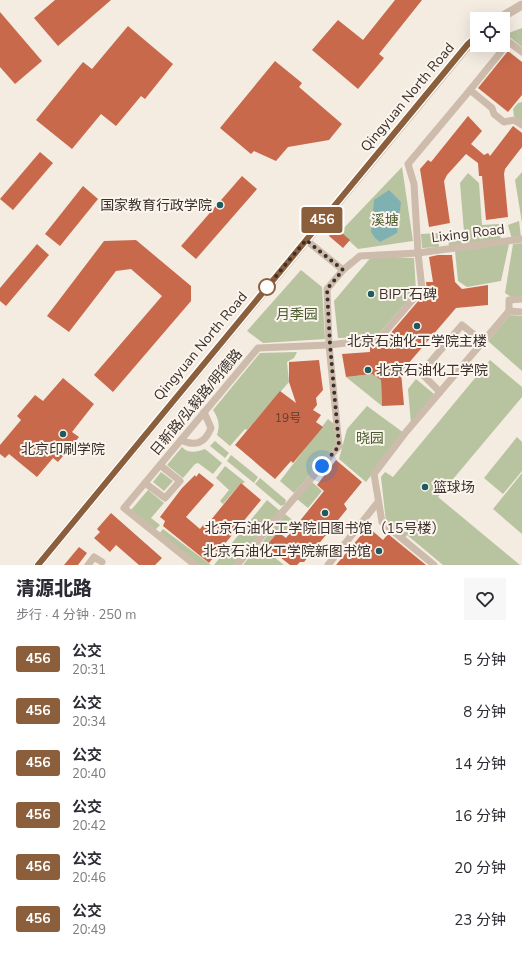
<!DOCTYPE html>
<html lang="zh">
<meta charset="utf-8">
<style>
body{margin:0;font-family:"Nunito Sans","Noto Sans SC",sans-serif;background:#f7f7f7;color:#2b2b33;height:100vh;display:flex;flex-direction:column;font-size:15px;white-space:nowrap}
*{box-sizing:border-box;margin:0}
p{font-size:13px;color:#7c7c81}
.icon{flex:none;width:22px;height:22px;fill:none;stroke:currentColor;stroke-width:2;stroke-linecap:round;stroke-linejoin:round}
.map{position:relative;height:565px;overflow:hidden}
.drawer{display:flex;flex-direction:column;background:#fff;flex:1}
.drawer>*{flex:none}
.badge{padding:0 8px;border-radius:3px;font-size:14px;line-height:26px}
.buttons{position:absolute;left:470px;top:12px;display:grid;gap:8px}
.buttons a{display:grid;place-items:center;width:40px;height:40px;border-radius:0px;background:#fff;box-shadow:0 4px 16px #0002;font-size:20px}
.you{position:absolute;width:20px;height:20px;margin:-10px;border:3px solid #fff;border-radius:50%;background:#1a73e8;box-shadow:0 0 0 6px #1a73e833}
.map>.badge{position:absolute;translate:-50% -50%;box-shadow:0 0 0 2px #fff}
.round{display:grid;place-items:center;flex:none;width:42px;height:42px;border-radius:0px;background:#f7f7f7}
.summary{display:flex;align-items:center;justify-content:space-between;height:68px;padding:0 16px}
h1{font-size:19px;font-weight:800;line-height:30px}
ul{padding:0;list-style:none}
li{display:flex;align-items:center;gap:12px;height:52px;padding:0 16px}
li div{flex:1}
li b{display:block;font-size:15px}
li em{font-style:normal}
li .badge{min-width:44px;font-weight:700;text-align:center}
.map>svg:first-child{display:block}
</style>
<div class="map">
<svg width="522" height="565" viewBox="0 0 522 565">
<rect width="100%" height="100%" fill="#f4ebe1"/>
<g fill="#b8c4a0">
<polygon points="522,28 522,47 506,34"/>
<polygon points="522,102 522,123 514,116 513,109 518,103"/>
<polygon points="402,167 413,241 358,249 340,232"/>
<polygon points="522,172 522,223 515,180"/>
<polygon points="468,173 479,183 482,225 499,224 501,241 465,244 460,183"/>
<polygon points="519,221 521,237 512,239 508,225"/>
<polygon points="460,232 462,245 449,246 447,233"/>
<polygon points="438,233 439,247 422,248 421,234"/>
<polygon points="522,243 522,297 513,298 505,293 513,244"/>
<polygon points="509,244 501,281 467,287 458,281 455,251"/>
<polygon points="372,256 414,258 416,291 376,337 338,338 334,301"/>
<polygon points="301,270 322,287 325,339 263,343 247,331"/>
<polygon points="510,315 522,316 522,371 488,341"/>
<path d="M297 352 294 358 287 362 289 382 247 430 245 429 230 446 217 435C220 425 219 419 213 410L260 353Z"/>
<polygon points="490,360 522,387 522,397 438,497 520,565 443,565 407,535 405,538 386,522 381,477 385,472 393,477"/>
<polygon points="372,374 381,380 382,406 346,377"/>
<polygon points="416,379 434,394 411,424 408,389"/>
<polygon points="367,406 404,433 366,482 339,459 347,429"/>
<polygon points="328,419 334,424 336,445 294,493 280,481"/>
<polygon points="517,437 522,442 522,471 503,494 484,478"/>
<polygon points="215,441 229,453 225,458 210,446"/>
<path d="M182 447C188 454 197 452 205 449L222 463 213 474 198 463 195 464 183 478 167 465Z"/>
<polygon points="231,455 258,477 254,483 227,461"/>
<polygon points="225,466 245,482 242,484 241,483 223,504 220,501 229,490 216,478"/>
<polygon points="161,472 173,481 164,491 153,482"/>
<polygon points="522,473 522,534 493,509"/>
<polygon points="260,478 286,500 285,504 281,506 255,484"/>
<polygon points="311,481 322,491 308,508 297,499"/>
<polygon points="148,490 164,503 151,518 160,525 155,530 131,510"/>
<polygon points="267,500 280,511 235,565 214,565"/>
<polygon points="285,514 295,522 286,534 280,529 264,549 284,565 243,565"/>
<polygon points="163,529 211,565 198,565 159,534"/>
</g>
<polygon fill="#7fb0b2" points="389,190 401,202 397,233 380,242 375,238 371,232 374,200"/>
<g fill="#c8694b">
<polygon points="55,0 111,0 58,46 34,18"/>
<polygon points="395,0 422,0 379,54 384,58 358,89 312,50 338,20 363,40"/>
<polygon points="0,12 42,61 15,84 0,67"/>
<polygon points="128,26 173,64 145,99 141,96 116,126 101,114 72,149 36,120 83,62 92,69"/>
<polygon points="508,51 522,62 522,95 508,112 478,88"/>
<polygon points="275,61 302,83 299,87 342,124 329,140 288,147 276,161 254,151 251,154 220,128"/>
<polygon points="468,116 482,131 471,144 484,155 488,153 490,156 513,126 522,133 522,147 505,169 504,174 508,217 486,220 482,176 479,176 478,163 466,154 447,175 444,181 450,223 429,227 420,169 428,160 431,162"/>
<polygon points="40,152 53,163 13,210 0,199"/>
<polygon points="242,176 257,189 196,259 181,246"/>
<polygon points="83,186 98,199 60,246 45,234"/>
<polygon points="336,228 350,240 343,248 329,236"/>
<polygon points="136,240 191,286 191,301 113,392 94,375 162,296 131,269 116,271 69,332 47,316 104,241"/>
<polygon points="37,244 49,255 6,306 0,301 0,288"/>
<polygon points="438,255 452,255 455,282 462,289 488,285 488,305 456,308 401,372 404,405 382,406 381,380 372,374 346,377 342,354 370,352 370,345 377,346 383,342 426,292 427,289 426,282 433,282 429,257"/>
<polygon points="319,360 323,390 316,398 317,405 313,410 321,415 316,422 323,427 293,463 291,461 275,479 235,445 280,391 296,403 289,382 289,362"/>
<polygon points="63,378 94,404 72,432 79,437 58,462 53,458 37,477 9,454 5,458 0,454 0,445 21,420 17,416 35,395 43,401"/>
<polygon points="336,460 362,482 344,504 347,509 304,562 300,562 297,565 290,565 266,546 278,532 286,538 324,491 317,485"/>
<polygon points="199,473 214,485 186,517 200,529 204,524 206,526 241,483 261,500 209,563 163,526 165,521 160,517 182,488 195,475 196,477"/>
<polygon points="111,513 162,558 155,565 139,565 116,545 110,552 94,538 100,532 97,529"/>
<polygon points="368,527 383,540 388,534 426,565 336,565"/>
<polygon points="79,547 87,553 78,565 64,565"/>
</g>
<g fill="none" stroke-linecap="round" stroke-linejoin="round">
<g stroke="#cdbbac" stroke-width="7">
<polyline points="470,90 509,42 522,52"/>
<polyline points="522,125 514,120 504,122 494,114 492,108 470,90 408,164 414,184 418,253 522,239"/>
<polyline points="306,240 343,270"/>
<polygon points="418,253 422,289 379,339 329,345 327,289 343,270 360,256"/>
<polyline points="509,311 509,300 522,299"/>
<polyline points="509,311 522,312"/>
<polyline points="440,392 421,373 462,325 483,342"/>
<path d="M181 440C196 447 205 443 211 428L204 412"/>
<polyline points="145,483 165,498 180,481 160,465"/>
<polyline points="88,565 94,557 102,562"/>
<polyline points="195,565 124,508 258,348 329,345 339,446 237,565"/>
<polyline points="328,565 378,502"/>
<polyline points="434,565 382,522 374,474 406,432 509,311"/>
</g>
<g stroke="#cdbbac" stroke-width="9">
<polyline points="498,19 522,5"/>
<polyline points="38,565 469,44 477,36"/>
</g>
</g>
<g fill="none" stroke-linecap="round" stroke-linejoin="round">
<defs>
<polyline id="line" points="38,565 468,44 477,36"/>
</defs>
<use href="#line" stroke="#fff" stroke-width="9"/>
<use href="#line" stroke="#8b5e3c" stroke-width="6"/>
<polyline stroke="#3b302b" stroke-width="4" stroke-dasharray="0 7.2" points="267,287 306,240 343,270 327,289 330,345 339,446 322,466"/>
</g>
<g fill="#1f5a5e" stroke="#fbf5ee" stroke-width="1.5">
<circle cx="220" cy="205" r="4"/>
<circle cx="371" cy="294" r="4"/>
<circle cx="417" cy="326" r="4"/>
<circle cx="368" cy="370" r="4"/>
<circle cx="63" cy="434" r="4"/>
<circle cx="425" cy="487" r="4"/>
<circle cx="325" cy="513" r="4"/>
<circle cx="379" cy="551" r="4"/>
</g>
<circle fill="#fff" stroke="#8b5e3c" stroke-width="2" cx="267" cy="287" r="8"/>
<g text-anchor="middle" stroke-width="4" stroke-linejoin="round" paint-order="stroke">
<g font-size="12" fill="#5e3e33">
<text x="288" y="422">19号</text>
</g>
<g font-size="14" fill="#3b302b" stroke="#fbf5ee">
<text transform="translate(407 97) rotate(-50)" y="5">Qingyuan North Road</text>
<text transform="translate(468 233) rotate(-7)" y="5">Lixing Road</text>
<text transform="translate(200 346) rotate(-50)" y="5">Qingyuan North Road</text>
<text transform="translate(196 402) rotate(-50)" y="5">日新路/弘毅路/明德路</text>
</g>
<g font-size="14" fill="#3b302b" stroke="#fbf5ee" text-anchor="start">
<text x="212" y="210" text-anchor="end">国家教育行政学院</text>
<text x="379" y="299">BIPT石碑</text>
<text x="417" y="346" text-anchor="middle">北京石油化工学院主楼</text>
<text x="376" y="375">北京石油化工学院</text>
<text x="63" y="454" text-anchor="middle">北京印刷学院</text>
<text x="433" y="492">篮球场</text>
<text x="325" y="533" text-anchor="middle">北京石油化工学院旧图书馆（15号楼）</text>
<text x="371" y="556" text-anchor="end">北京石油化工学院新图书馆</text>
</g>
<g font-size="14" fill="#4a5a2e" stroke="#fbf5ee">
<text x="385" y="225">溪塘</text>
<text x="297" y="319">月季园</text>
<text x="370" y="443">晓园</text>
</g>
</g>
</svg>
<div class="buttons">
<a><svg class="icon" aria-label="locate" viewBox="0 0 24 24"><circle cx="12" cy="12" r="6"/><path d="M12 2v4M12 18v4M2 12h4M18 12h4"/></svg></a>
</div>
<div class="you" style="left:322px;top:466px"></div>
<b class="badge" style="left:322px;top:220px;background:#8b5e3c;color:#fff">456</b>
</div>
<section class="drawer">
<div class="summary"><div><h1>清源北路</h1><p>步行 · 4 分钟 · 250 m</p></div><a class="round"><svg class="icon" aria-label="heart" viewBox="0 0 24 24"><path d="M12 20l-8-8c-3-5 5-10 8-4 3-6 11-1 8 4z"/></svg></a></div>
<ul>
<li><span class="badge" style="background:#8b5e3c;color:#fff">456</span><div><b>公交</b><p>20:31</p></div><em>5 分钟</em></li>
<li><span class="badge" style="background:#8b5e3c;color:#fff">456</span><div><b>公交</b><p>20:34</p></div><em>8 分钟</em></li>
<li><span class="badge" style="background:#8b5e3c;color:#fff">456</span><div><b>公交</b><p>20:40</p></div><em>14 分钟</em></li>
<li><span class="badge" style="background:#8b5e3c;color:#fff">456</span><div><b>公交</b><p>20:42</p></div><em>16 分钟</em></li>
<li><span class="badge" style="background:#8b5e3c;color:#fff">456</span><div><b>公交</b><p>20:46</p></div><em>20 分钟</em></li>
<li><span class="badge" style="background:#8b5e3c;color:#fff">456</span><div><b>公交</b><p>20:49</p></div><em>23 分钟</em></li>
</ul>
</section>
